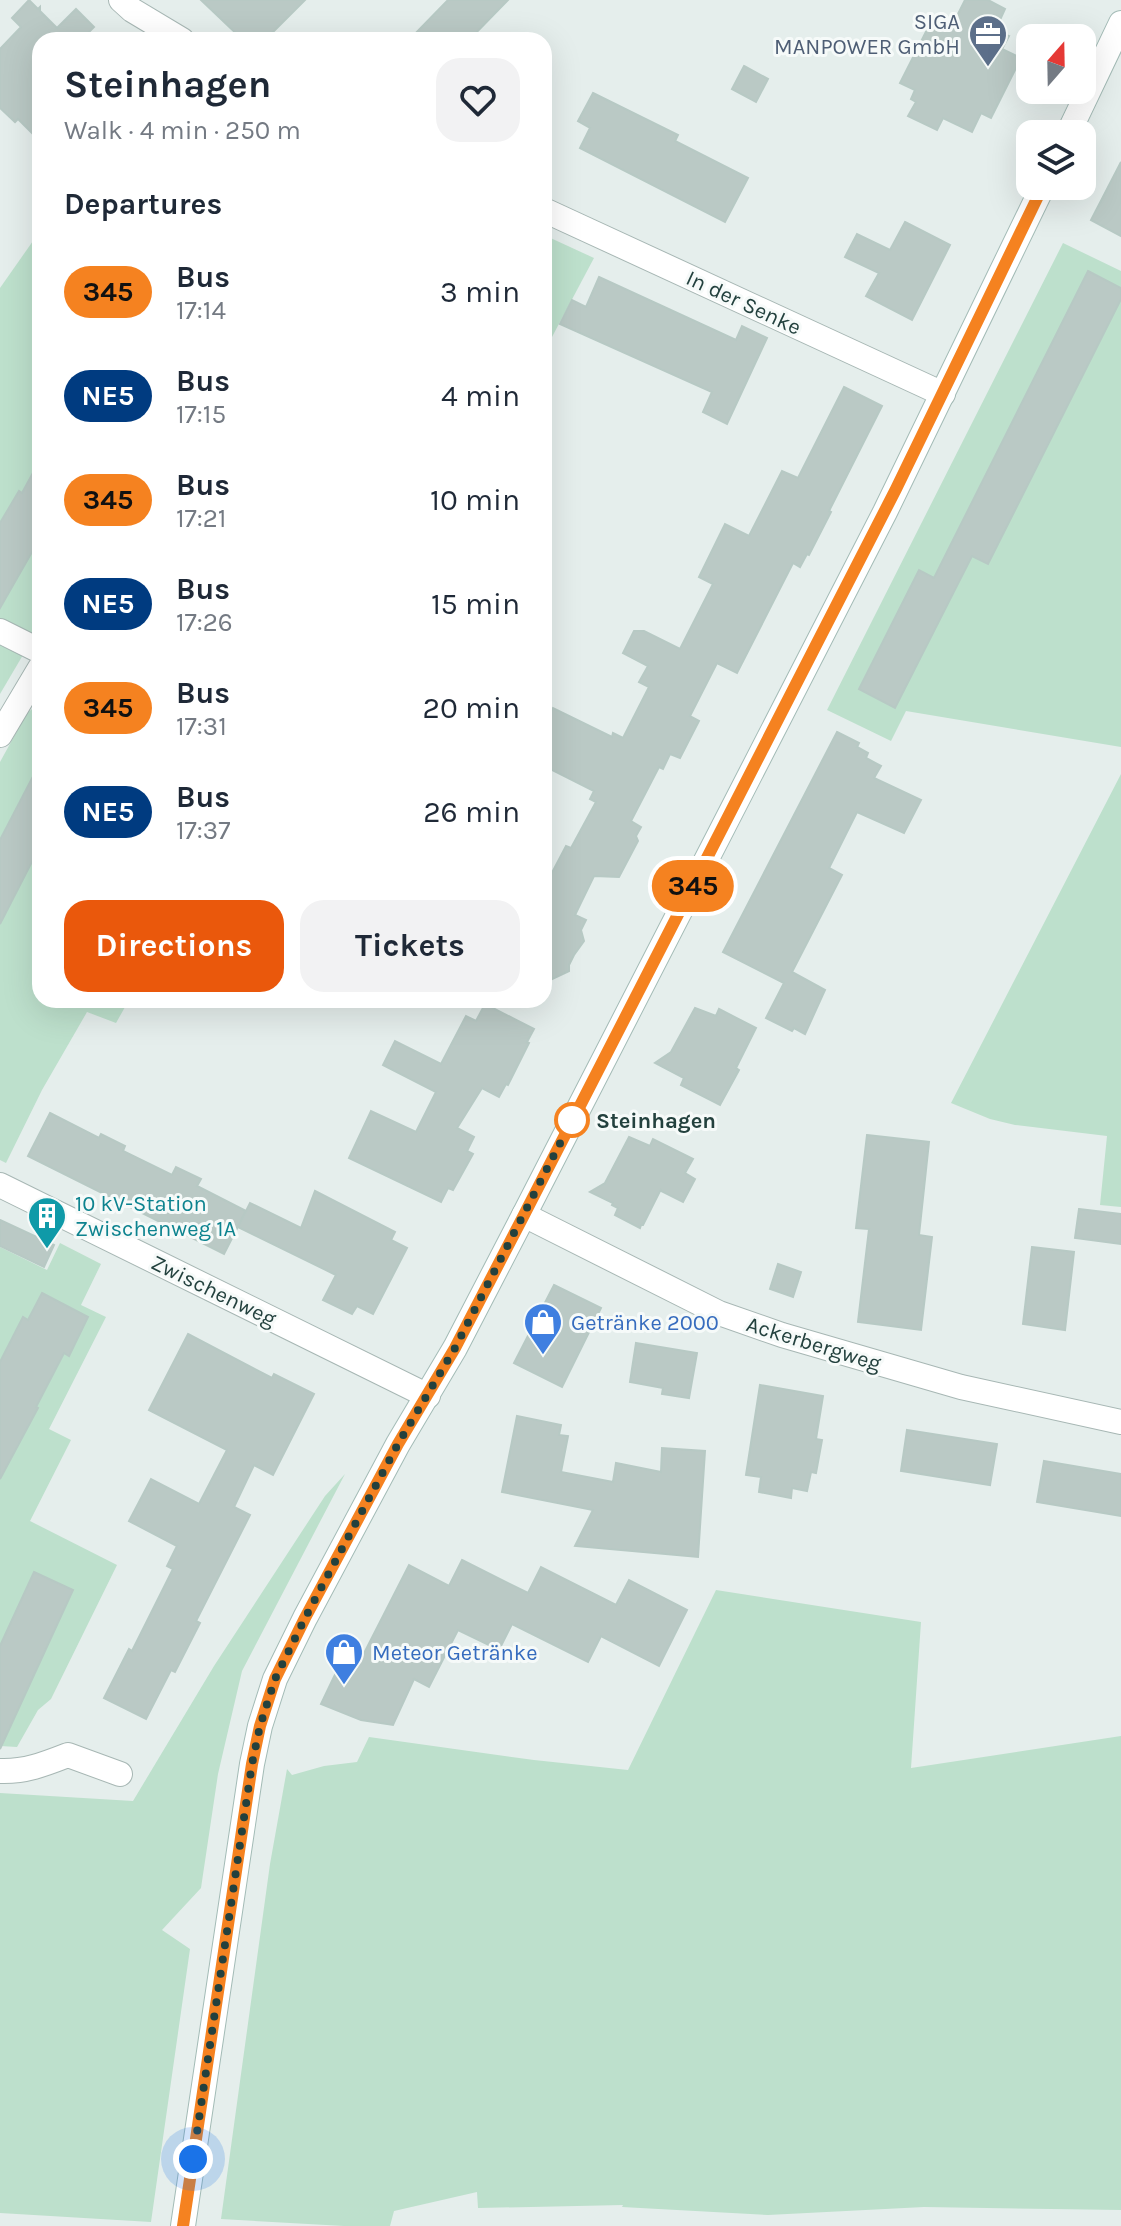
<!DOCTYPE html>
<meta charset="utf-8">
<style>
body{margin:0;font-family:Karla,sans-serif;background:#f2f2f3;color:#1f2937;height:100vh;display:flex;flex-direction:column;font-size:30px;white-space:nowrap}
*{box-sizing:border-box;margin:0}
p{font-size:26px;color:#747a83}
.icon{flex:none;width:44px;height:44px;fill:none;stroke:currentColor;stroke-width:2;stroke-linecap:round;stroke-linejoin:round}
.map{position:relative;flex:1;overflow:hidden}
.sheet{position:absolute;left:32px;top:32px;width:520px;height:976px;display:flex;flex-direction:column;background:#fff;border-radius:24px;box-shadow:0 8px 32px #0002}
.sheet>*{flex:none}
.badge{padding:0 16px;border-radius:26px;font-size:28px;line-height:52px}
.needle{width:52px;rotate:20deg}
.fabs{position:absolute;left:1016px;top:24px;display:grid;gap:16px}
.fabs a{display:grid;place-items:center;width:80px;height:80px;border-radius:16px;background:#fff;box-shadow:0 8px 32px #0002;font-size:40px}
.you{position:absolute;width:40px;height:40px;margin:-20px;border:6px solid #fff;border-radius:50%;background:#1a73e8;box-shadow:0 0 0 12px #1a73e833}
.map>.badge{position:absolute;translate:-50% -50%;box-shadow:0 0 0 4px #fff}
h2{padding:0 32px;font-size:30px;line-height:72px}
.round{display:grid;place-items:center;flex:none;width:84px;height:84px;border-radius:24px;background:#f2f2f3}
.head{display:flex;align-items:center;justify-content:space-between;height:136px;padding:0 32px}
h1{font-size:38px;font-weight:700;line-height:60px}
.action{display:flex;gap:16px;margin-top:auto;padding:16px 32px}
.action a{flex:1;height:92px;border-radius:24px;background:#ea580c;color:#fff;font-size:32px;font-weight:700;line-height:92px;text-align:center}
.action a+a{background:#f2f2f3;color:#1f2937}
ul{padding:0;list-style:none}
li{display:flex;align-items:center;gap:24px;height:104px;padding:0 32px}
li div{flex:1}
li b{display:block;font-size:30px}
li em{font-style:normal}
li .badge{min-width:88px;font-weight:700;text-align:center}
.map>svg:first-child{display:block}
</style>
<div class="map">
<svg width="1121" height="2226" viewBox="0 0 1121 2226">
<rect width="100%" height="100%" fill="#e5eeec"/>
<g fill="#bde0cc">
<polygon points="40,231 40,626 0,694 0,288"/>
<polygon points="544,235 594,258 544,352"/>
<polygon points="1063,243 1121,271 1121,747 906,711 891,741 827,710"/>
<polygon points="40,703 40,1000 129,1000 116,1023 87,1012 42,1090 6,1163 0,1160 0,762 27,713"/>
<polygon points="1121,774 1121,1207 1100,1205 1107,1136 1015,1125 990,1119 951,1103"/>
<polygon points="60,1243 101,1264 81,1305 106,1317 49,1429 71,1440 30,1521 117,1565 51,1699 38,1710 17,1747 0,1746 0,1247 47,1270"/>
<polygon points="345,1474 242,1671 218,1774 201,1888 162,1930 190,1949 151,2222 0,2213 0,1793 133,1801 214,1666 325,1496"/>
<polygon points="716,1590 921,1622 911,1768 1121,1736 1121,2210 924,2207 768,2215 622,2207 623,2205 478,2208 477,2192 394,2211 390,2226 344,2226 221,2219 270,1864 287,1769 292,1775 324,1766 357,1762 369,1737 534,1760 628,1770"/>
</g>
<g fill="#bac9c5" stroke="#b7c9c4" stroke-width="2">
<polygon points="29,0 38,9 40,7 40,11 57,28 76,9 94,27 81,40 40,40 40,141 18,119 15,122 0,108 0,49 21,27 12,18"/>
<polygon points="201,0 305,0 265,40 243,40"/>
<polygon points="448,0 508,0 469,40 409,40"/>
<polygon points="965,0 988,0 1005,9 995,31 1009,36 1002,49 1021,58 991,118 981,113 972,132 943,118 937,130 908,116 916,102 911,99 915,90 900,83 934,16 952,26"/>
<polygon points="744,66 768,79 756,102 732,89"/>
<polygon points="593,93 678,135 675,141 748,178 725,222 580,148 590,128 578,121"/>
<polygon points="1121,162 1121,236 1091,220"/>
<polygon points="905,222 950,245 912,320 866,296 879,273 845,257 857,234 890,250"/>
<polygon points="1088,271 1121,288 1121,299 988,564 972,556 895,708 859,689 919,570 934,578"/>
<polygon points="599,277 736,340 742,326 767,338 727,424 703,412 712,392 560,324 572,300 586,307"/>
<polygon points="844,387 882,406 829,511 831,512 809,555 807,554 800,567 793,563 737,673 717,663 690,716 699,721 680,758 670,754 663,769 659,767 631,821 641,827 636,836 638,841 619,877 594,876 575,915 586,920 581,930 584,941 574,955 569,965 569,971 544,983 544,888 566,846 571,848 596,802 590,799 594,791 544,766 544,725 553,708 612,737 613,733 623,738 649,687 639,682 648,666 623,653 634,631 644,631 680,649 713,584 699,577 725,524 749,536 782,471 798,478"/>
<polygon points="40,460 40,538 0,608 0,523 19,491 22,493"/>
<polygon points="837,732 859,743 857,747 868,753 866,758 881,766 874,778 921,800 904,833 857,812 829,868 842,875 792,972 825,990 805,1034 794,1028 792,1031 766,1018 784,983 723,952"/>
<polygon points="40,763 40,846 0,924 0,840"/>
<polygon points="485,1004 534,1029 527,1042 529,1043 508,1085 506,1084 499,1097 482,1088 457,1128 474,1137 467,1151 473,1154 453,1190 448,1188 441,1202 349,1158 371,1111 416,1132 436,1092 383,1065 395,1041 441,1064 466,1016 476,1021"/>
<polygon points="695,1008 716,1016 719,1009 756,1028 736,1068 739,1070 720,1105 681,1085 684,1078 655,1063 671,1052"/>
<polygon points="50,1113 99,1138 101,1134 125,1146 123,1151 172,1175 176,1167 201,1179 197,1186 246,1211 224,1254 28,1156"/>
<polygon points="867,1135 929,1142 919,1235 932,1237 921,1330 858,1322 869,1229 856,1228"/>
<polygon points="629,1137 650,1146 653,1139 693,1159 685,1173 695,1179 683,1202 661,1191 661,1189 643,1225 641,1225 640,1228 615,1215 618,1208 612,1205 613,1203 590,1192 605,1183"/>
<polygon points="315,1191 395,1232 391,1240 407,1248 373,1314 357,1306 352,1314 323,1300 336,1275 238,1227 250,1203 301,1228"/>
<polygon points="1079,1209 1121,1214 1121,1244 1075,1238"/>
<polygon points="0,1220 54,1245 44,1267 0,1246"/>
<polygon points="1032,1247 1074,1252 1065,1330 1023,1324"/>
<polygon points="778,1264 801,1272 793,1297 770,1289"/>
<polygon points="554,1285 601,1308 562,1387 514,1363"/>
<polygon points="42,1293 88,1317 69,1356 64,1353 36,1407 38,1408 0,1479 0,1362 23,1317 28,1320"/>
<polygon points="188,1334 272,1378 274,1374 314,1394 273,1475 254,1465 234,1507 250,1515 196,1621 200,1623 175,1672 171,1670 146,1719 104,1698 129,1649 132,1651 173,1569 167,1566 177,1546 129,1521 151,1479 199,1504 227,1450 149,1410"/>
<polygon points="636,1343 697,1353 689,1398 662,1394 663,1388 630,1382"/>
<polygon points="760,1385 823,1396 816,1439 822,1440 816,1473 811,1472 807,1491 792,1488 791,1498 759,1492 761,1477 746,1475"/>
<polygon points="517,1416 561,1425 559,1435 568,1436 561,1472 613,1482 616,1463 661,1472 662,1448 705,1451 698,1557 575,1546 593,1510 502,1492"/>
<polygon points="907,1430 997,1444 990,1485 901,1471"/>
<polygon points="1044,1461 1121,1474 1121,1516 1037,1502"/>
<polygon points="462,1560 528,1593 541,1567 616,1605 629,1580 687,1610 659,1666 601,1636 588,1662 512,1624 499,1650 458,1630 429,1687 414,1679 393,1725 361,1720 321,1704 341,1662 356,1669 409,1565 449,1586"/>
<polygon points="34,1572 73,1590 0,1749 0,1646"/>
</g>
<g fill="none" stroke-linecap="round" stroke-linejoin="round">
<defs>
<g id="street">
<polyline points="121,0 132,10 182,40"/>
<polyline points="544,210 943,394"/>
<polyline points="0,631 40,651"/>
<polyline points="0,735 40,668"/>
<polyline points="0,1185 428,1396"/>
<polyline points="524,1215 719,1313 782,1335 961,1387 1121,1422"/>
<path d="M0 1771C25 1772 45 1764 68 1755L120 1774"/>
</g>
<g id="secondary">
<polyline points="1068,134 1121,23"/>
<polyline points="183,2226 252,1764 260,1726 275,1679 305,1618 398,1444 455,1348 524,1215 885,512 1043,186"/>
</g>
</defs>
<use href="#street" stroke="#a7b7b4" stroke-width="26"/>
<use href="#secondary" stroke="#a3bbb6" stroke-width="26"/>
<use href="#street" stroke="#fff" stroke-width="24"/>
<use href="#secondary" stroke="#fff" stroke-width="24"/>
</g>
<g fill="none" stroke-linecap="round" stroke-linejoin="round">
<defs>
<polyline id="line" points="183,2226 252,1764 260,1726 275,1679 305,1618 398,1444 455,1348 524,1215 896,489 1043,186"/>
</defs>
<use href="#line" stroke="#fff" stroke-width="18"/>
<use href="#line" stroke="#f58220" stroke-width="12"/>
<polyline stroke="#23413e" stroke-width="8" stroke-dasharray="0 14.4" points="193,2159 252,1764 260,1726 275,1679 305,1618 398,1444 455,1348 572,1120"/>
</g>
<defs>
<symbol id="office-pin" viewBox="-11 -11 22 30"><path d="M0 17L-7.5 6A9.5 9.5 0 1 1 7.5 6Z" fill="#5c6f8a" stroke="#f6faf9"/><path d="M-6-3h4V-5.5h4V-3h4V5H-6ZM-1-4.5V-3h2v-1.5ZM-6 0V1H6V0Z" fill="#fff"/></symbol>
<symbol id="building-pin" viewBox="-11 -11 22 30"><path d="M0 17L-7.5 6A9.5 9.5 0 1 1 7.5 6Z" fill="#0f9aa8" stroke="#f6faf9"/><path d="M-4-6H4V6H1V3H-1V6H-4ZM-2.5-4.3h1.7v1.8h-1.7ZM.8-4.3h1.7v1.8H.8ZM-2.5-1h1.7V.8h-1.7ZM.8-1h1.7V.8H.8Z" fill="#fff"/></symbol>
<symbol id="shop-pin" viewBox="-11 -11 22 30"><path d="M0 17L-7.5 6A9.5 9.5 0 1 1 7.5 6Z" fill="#3f7fe0" stroke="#f6faf9"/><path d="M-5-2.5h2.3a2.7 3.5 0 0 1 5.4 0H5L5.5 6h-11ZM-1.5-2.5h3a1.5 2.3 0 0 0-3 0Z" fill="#fff"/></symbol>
</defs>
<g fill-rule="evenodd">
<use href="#office-pin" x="966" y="12" width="44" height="60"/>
<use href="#building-pin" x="25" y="1194" width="44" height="60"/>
<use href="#shop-pin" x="521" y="1300" width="44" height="60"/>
<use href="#shop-pin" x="322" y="1630" width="44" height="60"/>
</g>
<circle fill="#fff" stroke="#f58220" stroke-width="4" cx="572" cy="1120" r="16"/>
<g text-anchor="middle" stroke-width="6" stroke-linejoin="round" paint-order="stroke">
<g font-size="22" fill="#4e5e75" stroke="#f6faf9" text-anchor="end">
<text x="960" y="29">SIGA<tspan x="960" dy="25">MANPOWER GmbH</tspan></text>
</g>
<g font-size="22" fill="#23413e" stroke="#f6faf9">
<text transform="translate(744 302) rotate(25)" y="8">In der Senke</text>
<text transform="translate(214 1290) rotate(26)" y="8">Zwischenweg</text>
<text transform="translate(814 1343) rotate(17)" y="8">Ackerbergweg</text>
</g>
<g font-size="22" font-weight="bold" fill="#23413e" stroke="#f6faf9" text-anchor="start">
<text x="596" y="1128">Steinhagen</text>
</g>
<g font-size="22" fill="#0d838f" stroke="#f6faf9" text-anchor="start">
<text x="75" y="1211">10 kV-Station<tspan x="75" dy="25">Zwischenweg 1A</tspan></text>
</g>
<g font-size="22" fill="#366cbe" stroke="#f6faf9" text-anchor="start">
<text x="571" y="1330">Getränke 2000</text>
<text x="372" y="1660">Meteor Getränke</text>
</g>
</g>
</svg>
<div class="fabs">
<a><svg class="needle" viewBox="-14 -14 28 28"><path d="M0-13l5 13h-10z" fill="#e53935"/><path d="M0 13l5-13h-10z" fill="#747a83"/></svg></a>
<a><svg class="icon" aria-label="layers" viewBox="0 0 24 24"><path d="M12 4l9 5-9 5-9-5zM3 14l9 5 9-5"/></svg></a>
</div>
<div class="you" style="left:193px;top:2159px"></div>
<b class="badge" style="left:693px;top:886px;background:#f58220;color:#111">345</b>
<section class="sheet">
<div class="head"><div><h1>Steinhagen</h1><p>Walk · 4 min · 250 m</p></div><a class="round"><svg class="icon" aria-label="heart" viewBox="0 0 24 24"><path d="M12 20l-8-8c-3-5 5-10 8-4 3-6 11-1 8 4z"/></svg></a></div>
<h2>Departures</h2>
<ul>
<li><span class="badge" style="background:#f58220;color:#111">345</span><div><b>Bus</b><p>17:14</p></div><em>3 min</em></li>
<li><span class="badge" style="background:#003b80;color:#fff">NE5</span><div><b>Bus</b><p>17:15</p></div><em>4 min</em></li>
<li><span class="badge" style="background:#f58220;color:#111">345</span><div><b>Bus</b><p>17:21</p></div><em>10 min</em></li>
<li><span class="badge" style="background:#003b80;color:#fff">NE5</span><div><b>Bus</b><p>17:26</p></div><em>15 min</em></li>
<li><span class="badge" style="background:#f58220;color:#111">345</span><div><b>Bus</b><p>17:31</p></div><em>20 min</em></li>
<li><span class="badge" style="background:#003b80;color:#fff">NE5</span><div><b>Bus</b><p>17:37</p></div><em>26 min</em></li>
</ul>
<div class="action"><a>Directions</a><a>Tickets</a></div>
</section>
</div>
